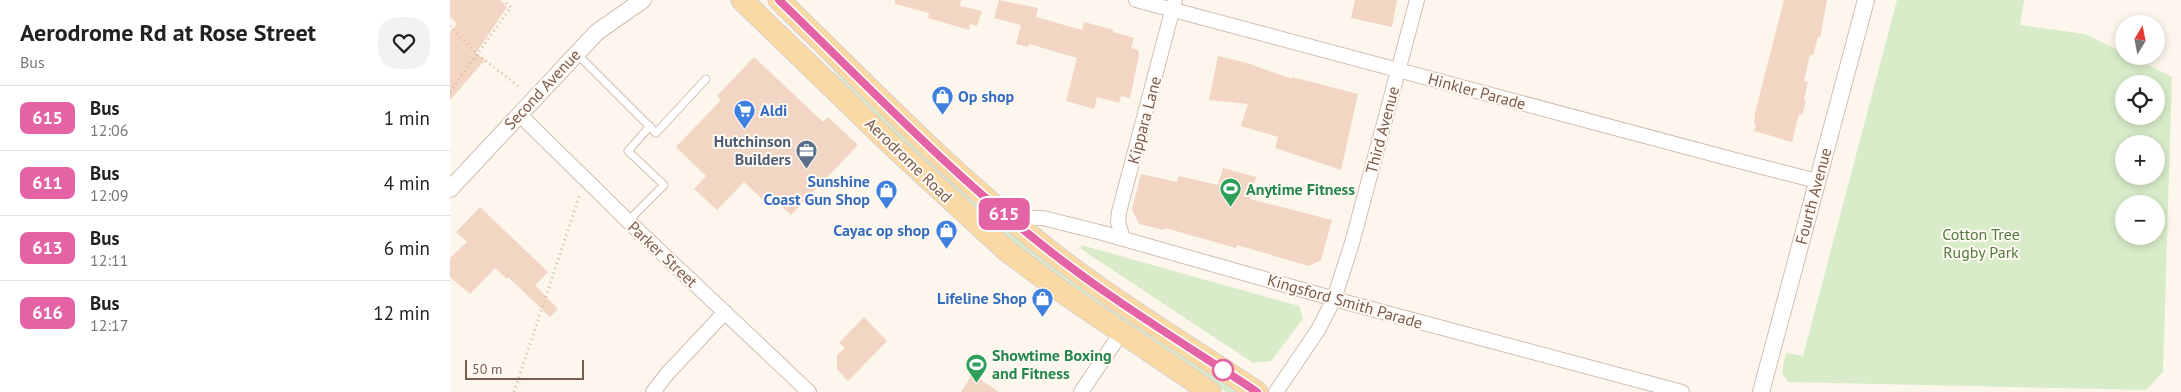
<!DOCTYPE html>
<meta charset="utf-8">
<style>
body{margin:0;font-family:"PT Sans",sans-serif;background:#f2f2f2;color:#222;height:100vh;display:flex;flex-direction:column;font-size:19px;white-space:nowrap}
*{box-sizing:border-box;margin:0}
p{font-size:16px;color:#767676}
.icon{flex:none;width:28px;height:28px;fill:none;stroke:currentColor;stroke-width:2;stroke-linecap:round;stroke-linejoin:round}
.map{position:relative;flex:1;overflow:hidden}
.details{display:flex;flex-direction:column;background:#fff;width:450px}
.details>*{flex:none}
.badge{padding:0 10px;border-radius:8px;font-size:18px;line-height:32px}
.needle{width:32px;rotate:10deg}
.controls{position:absolute;left:1665px;top:15px;display:grid;gap:10px}
.controls a{display:grid;place-items:center;width:50px;height:50px;border-radius:50%;background:#fff;box-shadow:0 2px 8px #0003;font-size:25px}
.scale{position:absolute;left:15px;bottom:12px;width:119px;box-sizing:border-box;padding-left:5px;border:2px solid #7a5c4d;border-top:0;font-size:14px;line-height:18px;white-space:nowrap;color:#7a5c4d;-webkit-text-stroke:4px #fffaf3;paint-order:stroke}
.map>.badge{position:absolute;translate:-50% -50%;box-shadow:0 0 0 2px #fff}
.round{display:grid;place-items:center;flex:none;width:52px;height:52px;border-radius:20px;background:#f2f2f2}
.head{display:flex;align-items:center;justify-content:space-between;height:85px;padding:0 20px}
h1{font-size:24px;font-weight:700;line-height:38px}
ul{padding:0;list-style:none}
li{display:flex;align-items:center;gap:15px;height:65px;padding:0 20px;border-top:1px solid #e0e0e0}
li div{flex:1}
li b{display:block;font-size:19px}
li em{font-style:normal}
li .badge{min-width:55px;font-weight:700;text-align:center}
main{display:flex;flex:1;min-height:0}
.map>svg:first-child{display:block}
</style>
<main>
<section class="details">
<div class="head"><div><h1>Aerodrome Rd at Rose Street</h1><p>Bus</p></div><a class="round"><svg class="icon" aria-label="heart" viewBox="0 0 24 24"><path d="M12 20l-8-8c-3-5 5-10 8-4 3-6 11-1 8 4z"/></svg></a></div>
<ul>
<li><span class="badge" style="background:#e463a4;color:#fff">615</span><div><b>Bus</b><p>12:06</p></div><em>1 min</em></li>
<li><span class="badge" style="background:#e463a4;color:#fff">611</span><div><b>Bus</b><p>12:09</p></div><em>4 min</em></li>
<li><span class="badge" style="background:#e463a4;color:#fff">613</span><div><b>Bus</b><p>12:11</p></div><em>6 min</em></li>
<li><span class="badge" style="background:#e463a4;color:#fff">616</span><div><b>Bus</b><p>12:17</p></div><em>12 min</em></li>
</ul>
</section>
<div class="map">
<svg width="1731" height="392" viewBox="0 0 1731 392">
<rect width="100%" height="100%" fill="#fdf6ec"/>
<g fill="#d8ecc9" fill-rule="evenodd">
<path d="M1447 0H1574L1570 25 1635 34 1674 53V56H1680L1722 77 1713 372 1696 390 1338 382 1332 373 1336 353 1353 356ZM1674 84H1706V116H1674ZM1674 144H1706V176H1674ZM1674 204H1706V236H1674Z"/>
<polygon points="380,58 527,197 797,392 776,392 631,294 584,260 505,192 399,90 375,61"/>
<polygon points="631,245 849,306 853,319 821,361 803,363 631,249"/>
</g>
<g fill="#f3d5c3">
<polygon points="0,0 50,0 57,7 26,53 35,60 0,100 0,32 7,24 0,17"/>
<polygon points="445,0 511,0 510,6 532,11 527,26 520,24 519,30 478,18 479,13 445,4"/>
<polygon points="549,0 588,8 586,17 632,30 634,22 664,30 663,32 684,38 681,48 688,50 689,56 680,98 671,96 669,103 647,97 644,109 616,101 627,58 579,44 578,47 566,44 571,25 544,18"/>
<polygon points="905,0 947,0 942,27 901,18"/>
<polygon points="1334,0 1377,0 1370,38 1368,37 1363,55 1360,55 1354,81 1358,82 1354,100 1356,101 1352,115 1349,114 1342,142 1304,131 1306,124 1304,123 1305,117 1304,117"/>
<polygon points="768,56 797,63 842,79 842,77 908,94 891,170 825,148 828,137 791,126 798,104 759,100"/>
<polygon points="304,57 373,122 378,117 408,145 341,215 321,197 315,202 294,182 267,210 244,189 256,176 226,147 271,100 267,96"/>
<polygon points="773,168 806,177 800,199 882,220 871,260 859,266 787,245 786,248 715,228 714,230 689,224 682,209 691,174 727,182 729,176 768,185"/>
<polygon points="30,207 98,272 85,285 108,309 100,317 58,277 57,279 45,268 20,294 0,277 0,258 17,242 6,232"/>
<polygon points="414,317 437,341 398,381 387,369 387,355 395,348 389,343"/>
<polygon points="522,374 549,392 511,392"/>
</g>
<g fill="none" stroke-linecap="round" stroke-linejoin="round">
<defs>
<g id="service">
<polyline points="126,53 206,133 256,79"/>
<polyline points="178,221 214,185 178,151 200,126"/>
</g>
<g id="minor">
<polyline points="686,0 1285,160 1367,181"/>
<polyline points="69,114 178,221 359,392"/>
<polyline points="558,217 593,218 649,232 899,303 1232,392"/>
<polyline points="673,239 668,222 669,212 725,0"/>
<polyline points="203,392 217,374 275,312"/>
<polyline points="631,392 671,333"/>
<polyline points="826,392 868,330 884,299 902,243 967,0"/>
</g>
<g id="tertiary">
<polyline points="0,189 147,32 193,0"/>
<polyline points="1311,392 1416,0"/>
</g>
<g id="primary">
<polyline points="292,0 446,149 557,251 615,294 760,392"/>
<path d="M329 0C418 86 503 176 601 252 666 303 738 346 807 392"/>
</g>
</defs>
<use href="#service" stroke="#d1beb0" stroke-width="9"/>
<use href="#minor" stroke="#d1beb0" stroke-width="16"/>
<use href="#tertiary" stroke="#d1beb0" stroke-width="18"/>
<use href="#primary" stroke="#dad1cd" stroke-width="23"/>
<g stroke="#d9b8a5" stroke-width="3" stroke-dasharray="1 4" stroke-linecap="butt">
<polyline points="0,26 28,55 68,86"/>
<polyline points="0,92 61,7 53,0"/>
<polyline points="64,392 130,194"/>
</g>
<use href="#service" stroke="#fff" stroke-width="7"/>
<use href="#minor" stroke="#fff" stroke-width="14"/>
<use href="#tertiary" stroke="#fff" stroke-width="16"/>
<use href="#primary" stroke="#fbd9a5" stroke-width="21"/>
</g>
<g fill="none" stroke-linecap="round" stroke-linejoin="round">
<defs>
<path id="line" d="M329 0C418 86 503 176 601 252 666 303 738 346 807 392"/>
</defs>
<use href="#line" stroke="#fff" stroke-width="11"/>
<use href="#line" stroke="#e463a4" stroke-width="8"/>
</g>
<defs>
<symbol id="shop-pin" viewBox="-11 -11 22 30"><path d="M0 17L-7.5 6A9.5 9.5 0 1 1 7.5 6Z" fill="#3f7fe0" stroke="#fffaf3"/><path d="M-5-2.5h2.3a2.7 3.5 0 0 1 5.4 0H5L5.5 6h-11ZM-1.5-2.5h3a1.5 2.3 0 0 0-3 0Z" fill="#fff"/></symbol>
<symbol id="supermarket-pin" viewBox="-11 -11 22 30"><path d="M0 17L-7.5 6A9.5 9.5 0 1 1 7.5 6Z" fill="#3f7fe0" stroke="#fffaf3"/><path d="M-6-5.5h2.5l.6 2H6L4.5 2H-2.5L-4.4-4H-6ZM-1.5 3.2a1.3 1.3 0 1 0 .1 0ZM3 3.2a1.3 1.3 0 1 0 .1 0Z" fill="#fff"/></symbol>
<symbol id="office-pin" viewBox="-11 -11 22 30"><path d="M0 17L-7.5 6A9.5 9.5 0 1 1 7.5 6Z" fill="#5c6f8a" stroke="#fffaf3"/><path d="M-6-3h4V-5.5h4V-3h4V5H-6ZM-1-4.5V-3h2v-1.5ZM-6 0V1H6V0Z" fill="#fff"/></symbol>
<symbol id="stadium-pin" viewBox="-11 -11 22 30"><path d="M0 17L-7.5 6A9.5 9.5 0 1 1 7.5 6Z" fill="#2e9e5b" stroke="#fffaf3"/><path d="M0-5a6.5 5 0 1 0 0 10a6.5 5 0 1 0 0-10ZM-3.5-1.8h7v3.6h-7Z" fill="#fff"/></symbol>
</defs>
<g fill-rule="evenodd">
<use href="#shop-pin" x="480" y="84" width="25" height="34"/>
<use href="#supermarket-pin" x="282" y="98" width="25" height="34"/>
<use href="#office-pin" x="344" y="138" width="25" height="34"/>
<use href="#stadium-pin" x="768" y="176" width="25" height="34"/>
<use href="#shop-pin" x="424" y="178" width="25" height="34"/>
<use href="#shop-pin" x="484" y="218" width="25" height="34"/>
<use href="#shop-pin" x="580" y="286" width="25" height="34"/>
<use href="#stadium-pin" x="514" y="352" width="25" height="34"/>
</g>
<circle fill="#fff" stroke="#e463a4" stroke-width="2.5" cx="773" cy="370" r="10"/>
<g text-anchor="middle" stroke-width="4" stroke-linejoin="round" paint-order="stroke">
<g font-size="16" fill="#7a5c4d" stroke="#fffaf3">
<text transform="translate(92 89) rotate(-47)" y="6">Second Avenue</text>
<text transform="translate(1027 91) rotate(15)" y="6">Hinkler Parade</text>
<text transform="translate(694 120) rotate(-75)" y="6">Kippara Lane</text>
<text transform="translate(932 130) rotate(-75)" y="6">Third Avenue</text>
<text transform="translate(459 160) rotate(44)" y="6">Aerodrome Road</text>
<text transform="translate(1363 196) rotate(-75)" y="6">Fourth Avenue</text>
<text transform="translate(213 254) rotate(43)" y="6">Parker Street</text>
<text transform="translate(895 301) rotate(16)" y="6">Kingsford Smith Parade</text>
</g>
<g font-size="16" font-weight="bold" fill="#366cbe" stroke="#fffaf3" text-anchor="end">
<text x="508" y="102" text-anchor="start">Op shop</text>
<text x="310" y="116" text-anchor="start">Aldi</text>
<text x="420" y="187">Sunshine<tspan x="420" dy="18">Coast Gun Shop</tspan></text>
<text x="480" y="236">Cayac op shop</text>
<text x="577" y="304">Lifeline Shop</text>
</g>
<g font-size="16" font-weight="bold" fill="#4e5e75" stroke="#fffaf3" text-anchor="end">
<text x="341" y="147">Hutchinson<tspan x="341" dy="18">Builders</tspan></text>
</g>
<g font-size="16" font-weight="bold" fill="#27864d" stroke="#fffaf3" text-anchor="start">
<text x="796" y="195">Anytime Fitness</text>
<text x="542" y="361">Showtime Boxing<tspan x="542" dy="18">and Fitness</tspan></text>
</g>
<g font-size="16" fill="#537a41" stroke="#fffaf3">
<text x="1531" y="240">Cotton Tree<tspan x="1531" dy="18">Rugby Park</tspan></text>
</g>
</g>
</svg>
<div class="controls">
<a><svg class="needle" viewBox="-14 -14 28 28"><path d="M0-13l5 13h-10z" fill="#e53935"/><path d="M0 13l5-13h-10z" fill="#767676"/></svg></a>
<a><svg class="icon" aria-label="locate" viewBox="0 0 24 24"><circle cx="12" cy="12" r="6"/><path d="M12 2v4M12 18v4M2 12h4M18 12h4"/></svg></a>
<a>+</a>
<a>−</a>
</div>
<div class="scale">50 m</div>
<b class="badge" style="left:554px;top:214px;background:#e463a4;color:#fff">615</b>
</div>
</main>
